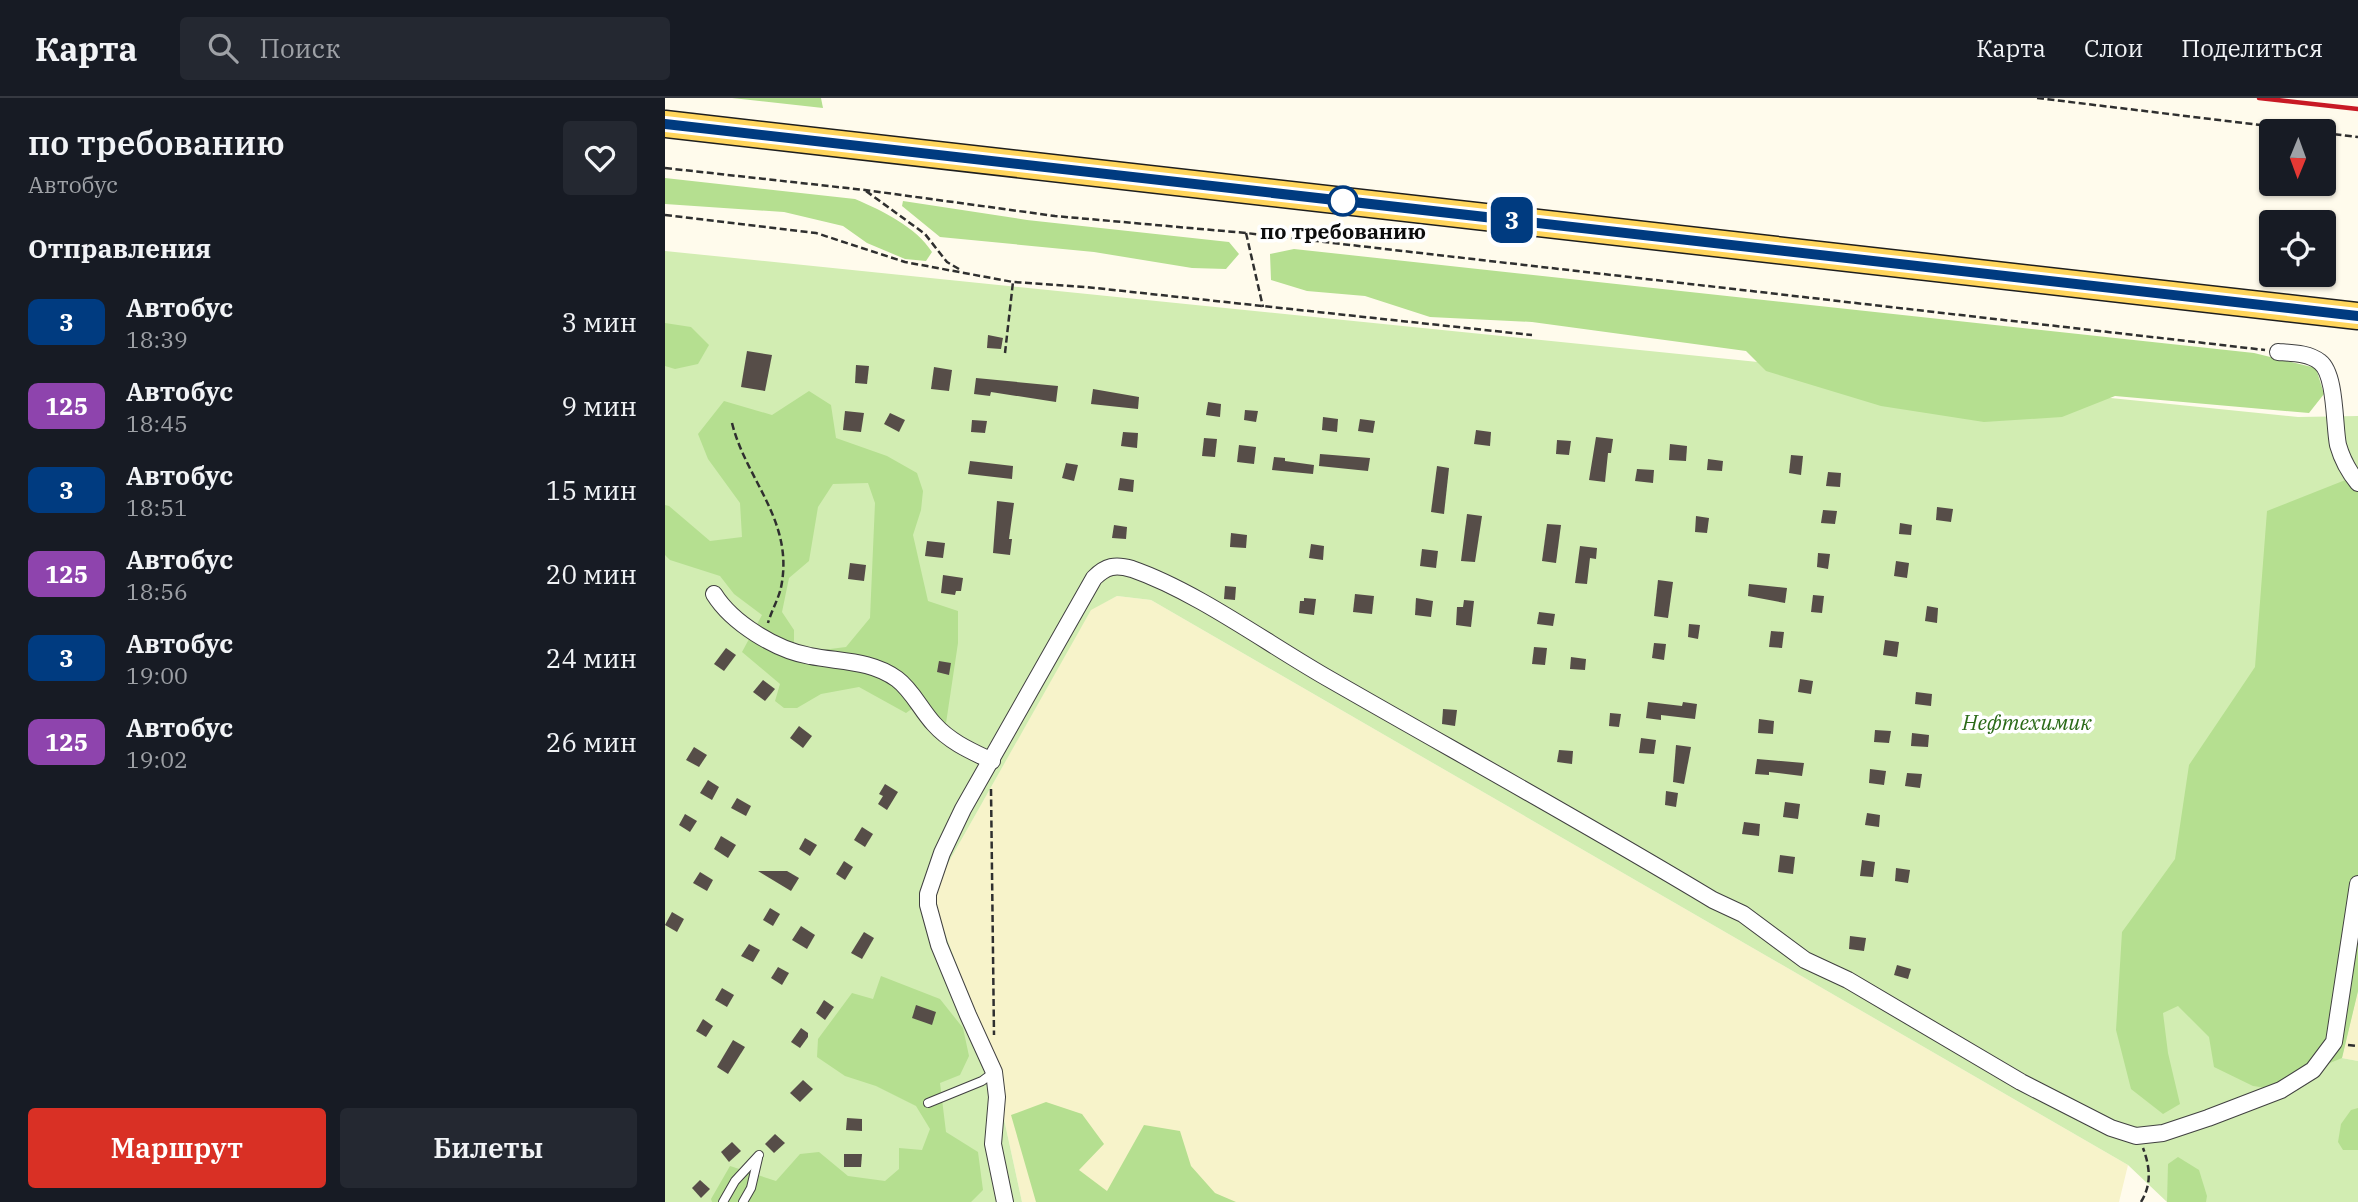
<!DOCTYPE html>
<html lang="ru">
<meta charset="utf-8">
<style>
body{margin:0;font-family:"IBM Plex Serif",serif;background:#242831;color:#f1f3f6;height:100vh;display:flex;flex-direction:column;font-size:26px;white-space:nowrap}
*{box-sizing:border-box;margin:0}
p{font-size:23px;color:#9ea1a6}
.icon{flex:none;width:38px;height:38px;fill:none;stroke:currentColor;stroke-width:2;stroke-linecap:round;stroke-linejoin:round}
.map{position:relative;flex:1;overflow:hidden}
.drawer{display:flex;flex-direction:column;background:#171b24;width:665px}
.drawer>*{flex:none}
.badge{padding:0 14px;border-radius:10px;font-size:24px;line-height:46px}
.needle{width:46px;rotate:181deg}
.buttons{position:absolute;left:1594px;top:21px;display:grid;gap:14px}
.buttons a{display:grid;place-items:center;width:77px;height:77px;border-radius:7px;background:#171b24;box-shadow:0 2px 5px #0004;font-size:35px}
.map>.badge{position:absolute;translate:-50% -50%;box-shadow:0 0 0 4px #fff}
h2{padding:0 28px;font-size:26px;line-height:63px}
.round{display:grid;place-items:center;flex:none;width:74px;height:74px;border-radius:7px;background:#242831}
.summary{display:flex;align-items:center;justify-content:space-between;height:119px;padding:0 28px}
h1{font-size:33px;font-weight:600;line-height:52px}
.action{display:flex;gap:14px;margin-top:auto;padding:14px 28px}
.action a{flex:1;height:80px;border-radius:7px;background:#d93025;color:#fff;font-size:28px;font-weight:600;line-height:80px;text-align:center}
.action a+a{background:#242831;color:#f1f3f6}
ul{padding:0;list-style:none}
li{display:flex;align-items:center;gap:21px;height:84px;padding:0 28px}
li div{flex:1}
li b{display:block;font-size:26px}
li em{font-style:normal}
li .badge{min-width:77px;font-weight:700;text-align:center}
header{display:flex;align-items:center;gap:42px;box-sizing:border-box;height:98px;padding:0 35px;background:#171b24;border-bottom:2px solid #363941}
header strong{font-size:33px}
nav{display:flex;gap:38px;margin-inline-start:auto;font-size:24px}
.search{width:490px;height:63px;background:#242831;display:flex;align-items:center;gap:18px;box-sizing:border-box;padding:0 24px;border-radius:7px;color:#9ea1a6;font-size:26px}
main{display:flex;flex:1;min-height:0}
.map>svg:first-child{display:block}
</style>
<header>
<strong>Карта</strong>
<div class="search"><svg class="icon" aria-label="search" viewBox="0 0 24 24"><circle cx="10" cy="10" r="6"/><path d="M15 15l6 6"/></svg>Поиск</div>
<nav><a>Карта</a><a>Слои</a><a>Поделиться</a></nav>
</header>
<main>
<section class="drawer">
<div class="summary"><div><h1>по требованию</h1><p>Автобус</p></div><a class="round"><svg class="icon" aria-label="heart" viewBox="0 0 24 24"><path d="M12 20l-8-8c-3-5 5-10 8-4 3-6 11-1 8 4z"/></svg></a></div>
<h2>Отправления</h2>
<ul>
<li><span class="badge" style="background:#003b80;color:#fff">3</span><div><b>Автобус</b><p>18:39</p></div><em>3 мин</em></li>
<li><span class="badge" style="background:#8e44ad;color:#fff">125</span><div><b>Автобус</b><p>18:45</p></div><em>9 мин</em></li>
<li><span class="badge" style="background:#003b80;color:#fff">3</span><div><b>Автобус</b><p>18:51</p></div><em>15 мин</em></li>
<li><span class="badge" style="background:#8e44ad;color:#fff">125</span><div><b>Автобус</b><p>18:56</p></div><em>20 мин</em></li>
<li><span class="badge" style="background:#003b80;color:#fff">3</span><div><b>Автобус</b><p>19:00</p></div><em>24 мин</em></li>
<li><span class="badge" style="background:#8e44ad;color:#fff">125</span><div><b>Автобус</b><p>19:02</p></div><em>26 мин</em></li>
</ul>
<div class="action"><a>Маршрут</a><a>Билеты</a></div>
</section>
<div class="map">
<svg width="1693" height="1104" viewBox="0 0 1693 1104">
<rect width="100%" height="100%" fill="#fffbec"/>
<g fill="#f7f3ca">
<polygon points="452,498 486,502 1463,1067 1454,1104 357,1104 324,952 273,817 271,796 277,776 426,511"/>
<polygon points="1693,893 1693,963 1677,960"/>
</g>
<polygon fill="#d2edb2" points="0,153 1633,319 1693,318 1693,893 1677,960 1693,963 1693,1104 1502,1104 1463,1067 486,502 452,498 426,512 277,776 271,796 273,817 324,952 357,1104 0,1104"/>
<g fill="#b5df90" fill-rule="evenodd">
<polygon points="67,0 156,0 158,10"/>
<path d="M0 80 190 101C218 113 251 129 267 154L261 163 240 161 202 145 178 128 119 114 0 106Z"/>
<polygon points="238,103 362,122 564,144 574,156 561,171 527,170 429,154 275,139 237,108"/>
<polygon points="629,151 1589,255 1651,270 1659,296 1644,315 1450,298 1397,319 1319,324 1216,308 1101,273 1081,253 867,224 765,219 700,198 642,193 606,182 605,156"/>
<polygon points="0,225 26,229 44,247 33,266 10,271 0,268"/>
<path d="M144 293 166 307 171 340 222 358 252 375 258 393 256 412 248 437 263 503 293 513V545L280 632 248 610 241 615 194 589 156 596 132 610H119L110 603 115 586 77 554 97 517 69 496 55 478 5 462 0 457V407L4 408 45 443 77 439 75 405 43 361 33 336 59 303 107 317ZM203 385 210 405 205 520 181 549 141 554 129 546V532L117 514 124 480 144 463 153 409 168 386Z"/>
<polygon points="1693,377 1693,893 1677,960 1648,972 1616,992 1588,988 1549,969 1544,939 1513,908 1498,915 1503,955 1515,1006 1498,1016 1466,991 1451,932 1457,834 1510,761 1524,667 1590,569 1602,413"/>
<polygon points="216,878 275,901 298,930 304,958 295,977 275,985 281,1034 313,1054 318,1092 306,1104 47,1104 46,1101 65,1068 111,1083 135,1056 154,1054 183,1078 220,1083 234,1071 234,1050 257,1052 265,1031 251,1008 211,988 180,978 152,959 153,941 187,895 208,901"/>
<polygon points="381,1004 417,1016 439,1046 414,1072 442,1093 479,1027 515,1033 526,1068 550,1095 571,1104 371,1104 346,1017"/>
<polygon points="1693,1010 1693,1052 1678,1052 1673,1044 1676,1026 1686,1012"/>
<polygon points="1513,1059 1534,1072 1542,1098 1541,1104 1502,1104 1503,1066"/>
</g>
<g fill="#564d48">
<polygon points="323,237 338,240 336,251 322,250"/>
<polygon points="82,253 107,257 100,293 76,289"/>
<polygon points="191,267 204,268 202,286 190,285"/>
<polygon points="269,269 287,272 284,293 266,291"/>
<polygon points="311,280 393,288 391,304 326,294 325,298 309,296"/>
<polygon points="428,291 474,299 473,311 426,306"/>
<polygon points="543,304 556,306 555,319 541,317"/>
<polygon points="580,312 593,313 591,324 579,322"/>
<polygon points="180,313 199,315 196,334 178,332"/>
<polygon points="225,315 240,322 234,334 219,326"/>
<polygon points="658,319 673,321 672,334 657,332"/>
<polygon points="695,321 710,323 708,335 693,333"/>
<polygon points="307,322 322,323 320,335 306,334"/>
<polygon points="811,332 826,334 825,348 809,346"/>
<polygon points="458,334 473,335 472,350 456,348"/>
<polygon points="931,339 948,341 946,355 943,355 940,384 924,382"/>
<polygon points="539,340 552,341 550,359 537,358"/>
<polygon points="892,342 906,343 904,357 891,356"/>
<polygon points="1005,346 1022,348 1021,363 1004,362"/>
<polygon points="574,347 591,349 589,366 572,364"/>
<polygon points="655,356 705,360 703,373 654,368"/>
<polygon points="1126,357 1138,358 1136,377 1124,375"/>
<polygon points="609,359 620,360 620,363 649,367 648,376 607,372"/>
<polygon points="1043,361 1058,363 1057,373 1042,372"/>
<polygon points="305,363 348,368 347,381 303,376"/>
<polygon points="401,365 413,367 409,383 397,380"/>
<polygon points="772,368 784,370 779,416 766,414"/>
<polygon points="972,371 989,372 988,385 970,383"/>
<polygon points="1163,374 1176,375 1175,389 1161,388"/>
<polygon points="455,380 469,382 468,394 453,392"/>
<polygon points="332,403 349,405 344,441 347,441 345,457 328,455"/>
<polygon points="1272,409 1288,411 1286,424 1271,422"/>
<polygon points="1158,412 1172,413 1170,426 1156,425"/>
<polygon points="802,416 817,418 810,464 796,463"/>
<polygon points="1031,418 1044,420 1042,435 1030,434"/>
<polygon points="1235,425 1247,427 1246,437 1234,436"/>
<polygon points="882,426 896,427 891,465 877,463"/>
<polygon points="449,427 462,429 461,441 447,440"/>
<polygon points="566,435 582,437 581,450 565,449"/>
<polygon points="262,443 280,445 278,460 260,458"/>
<polygon points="646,446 659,448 658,462 644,460"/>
<polygon points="915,448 932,450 931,461 925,460 922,486 910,485"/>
<polygon points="757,451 773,453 771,470 755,468"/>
<polygon points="1153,455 1165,456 1163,471 1152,469"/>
<polygon points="1231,463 1244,465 1242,480 1229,478"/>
<polygon points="185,465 201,467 199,483 183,481"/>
<polygon points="278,477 298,480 296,493 291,493 290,497 276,495"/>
<polygon points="993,482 1008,484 1003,520 989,518"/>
<polygon points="1084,486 1122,490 1120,505 1083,498"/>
<polygon points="560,488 571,489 570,502 559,501"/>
<polygon points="690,496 709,498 707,516 688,514"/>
<polygon points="1148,497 1159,498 1157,515 1146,514"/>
<polygon points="639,500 651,501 649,517 634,515 635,503 639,503"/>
<polygon points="751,500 768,503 766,519 750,517"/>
<polygon points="799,502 809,503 806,529 791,527 792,509 798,509"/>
<polygon points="1262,508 1273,510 1272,525 1260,523"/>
<polygon points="874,514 890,516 888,528 872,526"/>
<polygon points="1024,526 1035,527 1033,541 1023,539"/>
<polygon points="1106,533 1119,534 1117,550 1104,549"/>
<polygon points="1220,542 1234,544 1232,559 1218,557"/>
<polygon points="989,545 1001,546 999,562 987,560"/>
<polygon points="869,549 882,550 880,567 867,566"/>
<polygon points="61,550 71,557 59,573 49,566"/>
<polygon points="906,559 921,561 920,572 905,571"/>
<polygon points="274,563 286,565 284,577 272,574"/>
<polygon points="1135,581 1148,583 1146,596 1133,594"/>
<polygon points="98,582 110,591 100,603 88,594"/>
<polygon points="1251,594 1267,596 1266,608 1250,606"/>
<polygon points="983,604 1017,608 1018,604 1032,606 1030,621 996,617 996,622 981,620"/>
<polygon points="778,611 792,612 790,628 777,626"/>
<polygon points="945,615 956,616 954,629 944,628"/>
<polygon points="1094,621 1109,623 1108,636 1093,635"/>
<polygon points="134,628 147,638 138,650 125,640"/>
<polygon points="1210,632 1226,633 1224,645 1209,644"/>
<polygon points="1247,635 1264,637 1263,649 1246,648"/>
<polygon points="976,640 991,642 989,656 974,655"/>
<polygon points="1011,647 1026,649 1019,686 1008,684"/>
<polygon points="29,649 42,657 34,669 21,662"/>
<polygon points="894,652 908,653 907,666 892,664"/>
<polygon points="1092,661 1139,665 1137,678 1104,674 1104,677 1090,676"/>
<polygon points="1205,671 1221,673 1219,687 1204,685"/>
<polygon points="1242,675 1257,676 1255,690 1240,688"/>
<polygon points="43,682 54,689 47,702 35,695"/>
<polygon points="220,686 233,694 222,712 213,706 218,698 214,696"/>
<polygon points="1001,693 1013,695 1011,709 1000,707"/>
<polygon points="72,700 86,708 81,718 66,710"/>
<polygon points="1120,704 1135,706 1133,721 1118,719"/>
<polygon points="1202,715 1215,717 1214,729 1200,727"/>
<polygon points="20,716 32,723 25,734 14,727"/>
<polygon points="1079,724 1095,726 1094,738 1077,736"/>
<polygon points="197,729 208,736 200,749 189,742"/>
<polygon points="56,738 71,747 63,760 49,751"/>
<polygon points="140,740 152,747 145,758 134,751"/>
<polygon points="1115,757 1130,759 1128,776 1113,774"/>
<polygon points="1197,762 1210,764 1208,779 1195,778"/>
<polygon points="179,763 188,769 180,782 171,776"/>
<polygon points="1231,770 1245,772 1243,785 1230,783"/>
<polygon points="93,773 122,773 134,780 126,793"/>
<polygon points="35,774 48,782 42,793 28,785"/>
<polygon points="105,810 115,816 108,828 98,822"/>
<polygon points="7,814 19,821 12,834 0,827"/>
<polygon points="136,828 150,837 142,851 127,842"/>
<polygon points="199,834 209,840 197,861 186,855"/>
<polygon points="1185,838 1201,840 1199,853 1184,851"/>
<polygon points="84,846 95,852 88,864 76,858"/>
<polygon points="1232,867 1246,871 1243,881 1229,877"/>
<polygon points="113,869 124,875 117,887 106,880"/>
<polygon points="57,890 69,897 62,909 50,902"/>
<polygon points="159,902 169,909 160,922 151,915"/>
<polygon points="251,907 271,914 267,927 247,920"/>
<polygon points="38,921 48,928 41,939 31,933"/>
<polygon points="136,930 143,935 143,939 135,950 126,944"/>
<polygon points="68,942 80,949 63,976 52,969"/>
<polygon points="138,982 148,991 135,1004 125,995"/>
<polygon points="182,1020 197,1021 197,1033 181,1032"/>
<polygon points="110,1036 120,1045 109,1055 100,1046"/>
<polygon points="67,1044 76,1053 64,1064 56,1054"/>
<polygon points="179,1056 197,1056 196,1069 179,1069"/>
<polygon points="35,1082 45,1091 36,1100 27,1090"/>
</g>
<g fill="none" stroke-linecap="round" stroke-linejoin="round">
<defs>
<g id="lane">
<polyline points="263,1005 317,983 329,974"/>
<polyline points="58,1104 70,1083 94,1057"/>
<polyline points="78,1104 86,1090 93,1060"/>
</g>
<g id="street">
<path d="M1613 254C1627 255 1644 255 1655 264 1671 276 1669 327 1673 347 1677 361 1684 374 1693 385"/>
<path d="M49 496C67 525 111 552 145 558 175 564 206 562 232 581 247 592 256 612 269 626 285 644 306 653 327 663"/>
<path d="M340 1104 328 1046 332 999 329 974 303 917 274 847 263 807V796L277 755 298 711 429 480C441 468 450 466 467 471 533 494 604 547 666 582 793 655 922 726 1048 802L1078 816 1140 862 1183 882 1356 984 1446 1030 1471 1038 1498 1035 1543 1020 1616 992 1648 972 1669 944 1693 786"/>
</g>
<polyline id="primary" points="0,26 1693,218"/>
</defs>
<use href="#lane" stroke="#404040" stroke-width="10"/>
<use href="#street" stroke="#404040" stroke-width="18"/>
<use href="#primary" stroke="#1e1e1e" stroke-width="29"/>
<g stroke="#2f2f2f" stroke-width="2.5" stroke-dasharray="7 3.5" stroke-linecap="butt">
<polyline points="1372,0 1645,33"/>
<polyline points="1659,35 1693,39"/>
<polyline points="0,70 200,92 390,118 581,135 1600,252"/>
<polyline points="201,93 260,136 282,164 294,171"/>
<polyline points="0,117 151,135 240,164 348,184 421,189 867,237"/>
<polyline points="581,135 598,209"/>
<polyline points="340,255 348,184"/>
<path d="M67 325C81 381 127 421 117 484 115 499 107 511 103 525"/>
<polyline points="326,691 329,937"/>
<polyline points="1683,947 1693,948"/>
<path d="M1476 1104C1487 1086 1485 1069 1478 1050"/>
</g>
<use href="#lane" stroke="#fff" stroke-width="8"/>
<use href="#street" stroke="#fff" stroke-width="16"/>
<use href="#primary" stroke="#ffd55c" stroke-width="26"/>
<polyline stroke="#c81924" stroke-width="4.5" points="1594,0 1693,11"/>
</g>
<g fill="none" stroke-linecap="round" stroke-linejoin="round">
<defs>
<polyline id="line" points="0,26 1693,218"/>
</defs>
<use href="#line" stroke="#fff" stroke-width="16"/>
<use href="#line" stroke="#003b80" stroke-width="10"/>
</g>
<circle fill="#fff" stroke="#003b80" stroke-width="3.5" cx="678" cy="103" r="14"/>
<g text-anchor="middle" stroke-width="7" stroke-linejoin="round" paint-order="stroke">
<g font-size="21" font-weight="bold" fill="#0d0d0d" stroke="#fff">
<text x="678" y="141">по требованию</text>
</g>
<g font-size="21" font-style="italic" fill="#2a6a18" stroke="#fff">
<text x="1362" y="632">Нефтехимик</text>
</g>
</g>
</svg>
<div class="buttons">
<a><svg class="needle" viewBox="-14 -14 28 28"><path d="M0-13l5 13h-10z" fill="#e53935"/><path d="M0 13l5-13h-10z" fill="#9ea1a6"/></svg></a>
<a><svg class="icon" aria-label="locate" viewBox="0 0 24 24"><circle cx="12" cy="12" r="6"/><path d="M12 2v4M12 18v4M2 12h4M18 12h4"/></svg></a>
</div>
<b class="badge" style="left:847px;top:122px;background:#003b80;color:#fff">3</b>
</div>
</main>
